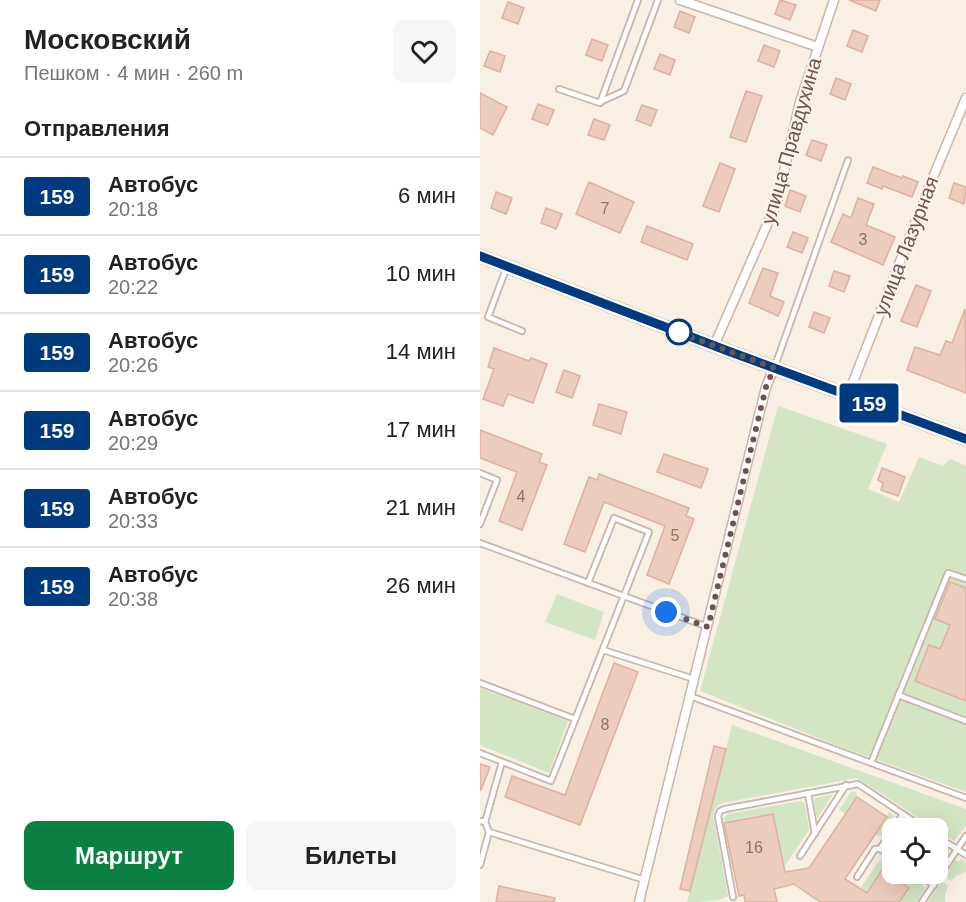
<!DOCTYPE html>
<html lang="ru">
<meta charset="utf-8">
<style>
body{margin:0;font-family:Arial,sans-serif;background:#f6f6f6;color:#222;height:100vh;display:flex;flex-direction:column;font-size:22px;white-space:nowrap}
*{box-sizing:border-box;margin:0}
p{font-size:20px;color:#767676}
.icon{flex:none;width:33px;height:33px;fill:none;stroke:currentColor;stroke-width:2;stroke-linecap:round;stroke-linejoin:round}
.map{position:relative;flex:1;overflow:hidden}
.side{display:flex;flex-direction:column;background:#fff;width:480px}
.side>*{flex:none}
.badge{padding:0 12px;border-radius:4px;font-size:21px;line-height:39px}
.tools{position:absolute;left:402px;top:818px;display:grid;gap:12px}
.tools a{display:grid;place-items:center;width:66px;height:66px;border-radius:12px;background:#fff;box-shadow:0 6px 24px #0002;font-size:30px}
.you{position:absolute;width:30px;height:30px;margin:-15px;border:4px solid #fff;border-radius:50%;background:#1a73e8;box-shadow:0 0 0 9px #1a73e833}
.map>.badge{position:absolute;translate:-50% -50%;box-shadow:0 0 0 3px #fff}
h2{padding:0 24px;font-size:22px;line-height:54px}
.round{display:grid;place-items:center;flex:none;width:63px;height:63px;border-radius:12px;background:#f6f6f6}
.overview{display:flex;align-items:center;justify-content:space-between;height:102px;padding:0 24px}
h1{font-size:28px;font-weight:600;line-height:45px}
.action{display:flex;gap:12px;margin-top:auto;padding:12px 24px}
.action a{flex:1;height:69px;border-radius:12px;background:#0b8043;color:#fff;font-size:24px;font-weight:600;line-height:69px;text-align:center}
.action a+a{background:#f6f6f6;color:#222}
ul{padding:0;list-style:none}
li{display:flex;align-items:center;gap:18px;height:78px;padding:0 24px;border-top:2px solid #e0e0e0}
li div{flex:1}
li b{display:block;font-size:22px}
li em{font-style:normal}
li .badge{min-width:66px;font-weight:700;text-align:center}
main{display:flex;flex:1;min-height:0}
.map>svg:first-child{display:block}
</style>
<main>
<section class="side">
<div class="overview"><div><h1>Московский</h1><p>Пешком · 4 мин · 260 m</p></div><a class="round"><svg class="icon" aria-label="heart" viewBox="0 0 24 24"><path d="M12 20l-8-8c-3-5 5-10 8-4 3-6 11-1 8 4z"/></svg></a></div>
<h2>Отправления</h2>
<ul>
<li><span class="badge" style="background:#003b80;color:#fff">159</span><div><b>Автобус</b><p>20:18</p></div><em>6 мин</em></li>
<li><span class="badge" style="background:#003b80;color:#fff">159</span><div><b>Автобус</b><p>20:22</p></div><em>10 мин</em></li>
<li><span class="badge" style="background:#003b80;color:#fff">159</span><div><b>Автобус</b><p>20:26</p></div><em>14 мин</em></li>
<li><span class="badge" style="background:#003b80;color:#fff">159</span><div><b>Автобус</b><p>20:29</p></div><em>17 мин</em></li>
<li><span class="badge" style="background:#003b80;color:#fff">159</span><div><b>Автобус</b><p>20:33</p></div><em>21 мин</em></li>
<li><span class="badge" style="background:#003b80;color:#fff">159</span><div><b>Автобус</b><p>20:38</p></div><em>26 мин</em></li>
</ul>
<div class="action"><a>Маршрут</a><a>Билеты</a></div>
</section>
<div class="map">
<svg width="486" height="902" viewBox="0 0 486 902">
<rect width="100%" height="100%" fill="#f9efe2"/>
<g fill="#d4e5c3">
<polygon points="298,406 407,444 388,489 419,502 439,457 463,466 470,459 486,466 486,792 356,745 220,691"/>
<polygon points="77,594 124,612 115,640 65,622"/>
<polygon points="0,688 88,721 69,773 0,745"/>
<path d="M252 725 486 809V826L474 841 458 830V828H455L377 778 243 803 238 805 233 814 248 896C239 902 219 902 207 902Z"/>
<polygon points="371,792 376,792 377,797 366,814 359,810"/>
<polygon points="353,794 337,819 334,802 335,798"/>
<polygon points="321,801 325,804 329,830 304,867 293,814 244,823 244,818 248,814"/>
<path d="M409 812 414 816C412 823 406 835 399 836L395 834Z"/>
<polygon points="458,842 470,850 458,869"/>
<path d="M403 859 412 863V873C426 873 439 876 445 889L437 902H419L429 888 403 870 386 893 380 889 398 862Z"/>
<polygon points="481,859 486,862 486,872 476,876 471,881 465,876 475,860 479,862"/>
<polygon points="462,881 468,886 465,895 465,902 448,902"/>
</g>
<g fill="#ecccbd" stroke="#ddb19f" stroke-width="1.5">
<polygon points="300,0 316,5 310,20 295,14"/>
<polygon points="369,0 400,0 396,11"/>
<polygon points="28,2 44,8 38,24 22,18"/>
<polygon points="200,11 215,17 209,33 194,27"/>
<polygon points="373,30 388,36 382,52 367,46"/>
<polygon points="112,39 128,45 122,61 106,55"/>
<polygon points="284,45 300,51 294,67 278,61"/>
<polygon points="10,51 25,56 20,72 4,66"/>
<polygon points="180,54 195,60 190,75 174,69"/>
<polygon points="356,78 371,84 365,100 350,94"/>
<polygon points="266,91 282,96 266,142 250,137"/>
<polygon points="0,93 27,107 13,135 0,128"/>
<polygon points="58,104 74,110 68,125 52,119"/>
<polygon points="162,105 177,110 171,126 156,120"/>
<polygon points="114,119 130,125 124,140 108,135"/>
<polygon points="332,140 347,145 341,161 326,155"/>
<polygon points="240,163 255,169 239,212 223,206"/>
<polygon points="393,167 422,178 423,176 438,182 432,197 403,186 402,189 387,183"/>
<polygon points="109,182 154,202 140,233 96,214"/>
<polygon points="474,183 486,187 484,204 469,198"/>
<polygon points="310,190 326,196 320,212 305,206"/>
<polygon points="16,192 32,198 26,214 11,208"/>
<polygon points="378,198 394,204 386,225 415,237 403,265 351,242 363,214 371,218"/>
<polygon points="66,208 82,214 76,229 61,223"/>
<polygon points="167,226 213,244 207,260 161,242"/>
<polygon points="313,232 328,238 322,253 307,247"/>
<polygon points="283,268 298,273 290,296 304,302 298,316 269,303"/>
<polygon points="354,271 370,276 364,292 349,286"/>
<polygon points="436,285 451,291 437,327 421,321"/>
<polygon points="485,309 486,393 427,370 435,347 460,355 466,341 472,343"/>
<polygon points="334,312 350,318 344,333 329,327"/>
<polygon points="14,348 49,361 51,358 67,364 53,403 28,394 23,406 3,399 14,369 8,367"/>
<polygon points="84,370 100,376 92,398 76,392"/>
<polygon points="119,404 147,412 141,434 113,425"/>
<polygon points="0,430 62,454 59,462 67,465 42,530 19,521 37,472 0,458"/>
<polygon points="184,454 228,469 221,488 177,472"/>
<polygon points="402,468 425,477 418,496 401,490 403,483 398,480"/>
<polygon points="119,474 209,508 206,516 214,519 189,584 167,575 185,526 124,502 105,552 84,544 109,477 117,480"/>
<polygon points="470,582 486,588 486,701 435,681 449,645 460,649 470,625 455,619"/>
<polygon points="134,663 158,672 100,825 25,797 32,776 85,795"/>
<polygon points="234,746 246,749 210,891 200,889"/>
<polygon points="0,764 10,767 1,790 0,790"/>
<polygon points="377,797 407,817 365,879 387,893 402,870 429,888 419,902 340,902 314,884 294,889 297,902 265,902 264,895 259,896 244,823 293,814 305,872 329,868"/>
<polygon points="19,886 75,898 74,902 16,902"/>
</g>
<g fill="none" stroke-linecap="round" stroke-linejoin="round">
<defs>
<g id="service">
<polyline points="79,89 120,103 158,0"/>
<polyline points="120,102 144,91 178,0"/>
<polyline points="26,269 8,317 42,331"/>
<polyline points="295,366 368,160"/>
<polyline points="0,473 17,480 0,524"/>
<polyline points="0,543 228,627"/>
<polyline points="123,650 214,679"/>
<polyline points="0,683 95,719"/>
<polyline points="418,695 486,721"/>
<polyline points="210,696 486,798"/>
<polyline points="0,753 71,781 169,532 134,518 108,583"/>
<polyline points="391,763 468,573 486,579"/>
<polyline points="328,793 335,834"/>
<polyline points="0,821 5,822 9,832 165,880"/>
<polyline points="5,822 22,762"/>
<polyline points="414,828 423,814"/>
<polyline points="458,837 486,855"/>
<polyline points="400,849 412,857"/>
<polyline points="320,856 366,785"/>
<polyline points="0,865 9,832"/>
<polyline points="436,873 454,885"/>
<polyline points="377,877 395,849 400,849 412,830"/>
<polyline points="253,897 238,816 240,811 245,809 378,784 444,828"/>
<polyline points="442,902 486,836"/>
</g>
<g id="minor">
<polyline points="200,0 338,47"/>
<polyline points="234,346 297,202 320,102 354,0"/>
<polyline points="368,395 451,182 486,98"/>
<polyline points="159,902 286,387 294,368"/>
</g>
<polyline id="secondary" points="0,256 248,351 486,439"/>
</defs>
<use href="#service" stroke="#c9b6ab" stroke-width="8"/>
<use href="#minor" stroke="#c9b6ab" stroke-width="11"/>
<use href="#secondary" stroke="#ceb7ab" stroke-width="15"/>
<use href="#service" stroke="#fff" stroke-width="4.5"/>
<use href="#minor" stroke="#fff" stroke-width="8"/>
<use href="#secondary" stroke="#fff" stroke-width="12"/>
</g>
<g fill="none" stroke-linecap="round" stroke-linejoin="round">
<defs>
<polyline id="line" points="0,256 248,351 486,439"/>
</defs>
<use href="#line" stroke="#fff" stroke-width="14"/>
<use href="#line" stroke="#003b80" stroke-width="9"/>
<polyline stroke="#6e554c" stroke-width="6" stroke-dasharray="0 10.8" points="186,612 228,627 286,387 294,368 192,330 199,332"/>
</g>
<circle fill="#fff" stroke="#003b80" stroke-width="3" cx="199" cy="332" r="12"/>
<g text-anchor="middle" stroke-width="4.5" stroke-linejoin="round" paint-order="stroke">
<g font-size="16" fill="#8e7368">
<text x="125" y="214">7</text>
<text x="383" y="245">3</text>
<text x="41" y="502">4</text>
<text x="195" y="541">5</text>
<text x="125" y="730">8</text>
<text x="274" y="853">16</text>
</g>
<g font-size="20" fill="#6e554c" stroke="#fdf3e8">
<text transform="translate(311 141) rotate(-74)" y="7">улица Правдухина</text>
<text transform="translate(426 246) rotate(-69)" y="7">улица Лазурная</text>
</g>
</g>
</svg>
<div class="tools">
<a><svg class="icon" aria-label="locate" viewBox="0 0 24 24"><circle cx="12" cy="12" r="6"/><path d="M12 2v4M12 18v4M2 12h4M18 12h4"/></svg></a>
</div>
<div class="you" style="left:186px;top:612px"></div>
<b class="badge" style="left:389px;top:403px;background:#003b80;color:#fff">159</b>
</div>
</main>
